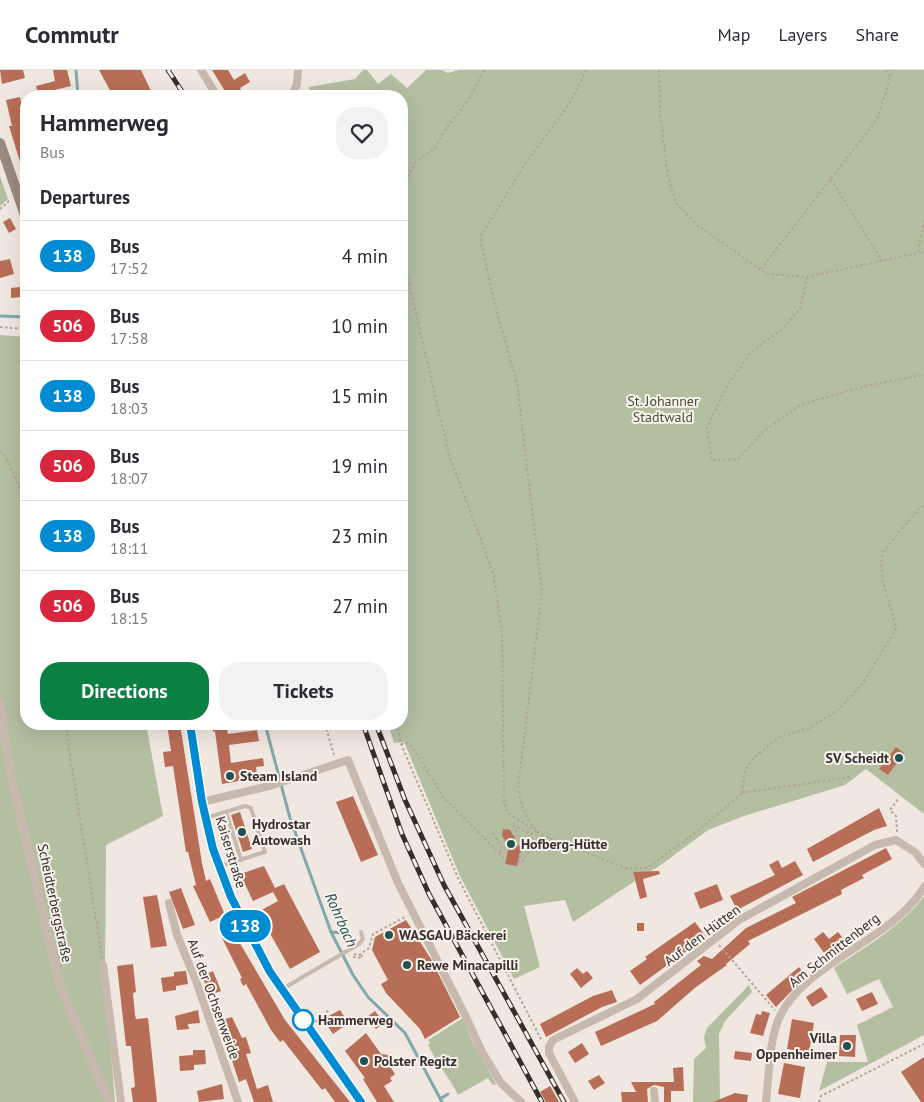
<!DOCTYPE html>
<meta charset="utf-8">
<style>
body{margin:0;font-family:"PT Sans",sans-serif;background:#f2f2f3;color:#2b2b33;height:100vh;display:flex;flex-direction:column;font-size:19px;white-space:nowrap}
*{box-sizing:border-box;margin:0}
p{font-size:16px;color:#7c7c81}
.icon{flex:none;width:28px;height:28px;fill:none;stroke:currentColor;stroke-width:2;stroke-linecap:round;stroke-linejoin:round}
.map{position:relative;flex:1;overflow:hidden}
.sheet{position:absolute;left:20px;top:20px;width:388px;height:640px;display:flex;flex-direction:column;background:#fff;border-radius:20px;box-shadow:0 5px 20px #0002}
.sheet>*{flex:none}
.badge{padding:0 10px;border-radius:16px;font-size:18px;line-height:32px}
.map>.badge{position:absolute;translate:-50% -50%;box-shadow:0 0 0 2px #fff}
h2{padding:0 20px;font-size:19px;line-height:45px}
.round{display:grid;place-items:center;flex:none;width:52px;height:52px;border-radius:20px;background:#f2f2f3}
.overview{display:flex;align-items:center;justify-content:space-between;height:85px;padding:0 20px}
h1{font-size:24px;font-weight:800;line-height:38px}
.action{display:flex;gap:10px;margin-top:auto;padding:10px 20px}
.action a{flex:1;height:58px;border-radius:20px;background:#0b8043;color:#fff;font-size:20px;font-weight:800;line-height:58px;text-align:center}
.action a+a{background:#f2f2f3;color:#2b2b33}
ul{padding:0;list-style:none}
li{display:flex;align-items:center;gap:15px;height:70px;padding:0 20px;border-top:1px solid #e1e1e2}
li div{flex:1}
li b{display:block;font-size:19px}
li em{font-style:normal}
li .badge{min-width:55px;font-weight:700;text-align:center}
header{display:flex;align-items:center;gap:30px;box-sizing:border-box;height:70px;padding:0 25px;background:#fff;border-bottom:1px solid #e1e1e2}
header strong{font-size:24px}
nav{display:flex;gap:28px;margin-inline-start:auto;font-size:18px}
.map>svg:first-child{display:block}
</style>
<header>
<strong>Commutr</strong>
<nav><a>Map</a><a>Layers</a><a>Share</a></nav>
</header>
<div class="map">
<svg width="924" height="1032" viewBox="0 0 924 1032">
<rect width="100%" height="100%" fill="#f0e8e0"/>
<g fill="#b4bea1">
<polygon points="363,0 367,0 378,14 391,4 407,18 426,0 442,0 448,3 459,0 924,0 924,744 866,699 845,715 744,746 708,760 658,797 649,802 633,802 635,811 573,852 565,830 524,836 540,897 514,909 460,806 404,672 394,673 388,654 401,654 401,26 310,26 309,17 355,9"/>
<polygon points="0,106 8,129 0,136"/>
<polygon points="0,265 26,267 26,654 146,654 163,746 106,775 105,907 115,1032 0,1032"/>
<path d="M924 826V965L819 1021 827 992H868L857 955 893 937 879 909 847 924 834 898C865 877 901 857 924 826Z"/>
<polygon points="749,915 752,922 725,951 719,964 720,1032 693,1032 694,989 706,978 704,967 707,958"/>
<path d="M463 948 472 971 496 1014 493 1015 488 1008 458 1025C450 1008 436 993 428 975L430 973 428 970Z"/>
</g>
<g fill="none" stroke-linecap="round" stroke-linejoin="round">
<g stroke="#82a8aa" stroke-width="3">
<polyline points="76,0 78,26"/>
<polyline points="0,246 26,247"/>
<polyline points="265,654 290,748 331,862 353,905 368,927 405,963 442,1032"/>
<polyline points="331,862 342,863"/>
<polyline points="440,1029 448,1024"/>
</g>
</g>
<g fill="#b86e56">
<polygon points="0,0 23,0 25,8 2,14"/>
<polygon points="53,0 67,0 71,16 38,24 36,16 55,11"/>
<polygon points="99,0 141,0 152,23 150,23 152,26 113,26"/>
<polygon points="212,0 228,0 234,10 245,3 250,12 240,18 244,26 228,26"/>
<polygon points="20,27 26,57 25,108 9,56 12,56 6,30"/>
<polygon points="10,148 16,159 9,163 3,152"/>
<polygon points="10,189 14,204 0,208 0,191"/>
<polygon points="20,217 20,227 11,228 11,218"/>
<polygon points="167,654 180,654 202,793 206,811 210,809 225,845 210,852 193,816 196,815 188,782 186,782 173,696 165,697 163,682 171,681"/>
<polygon points="212,654 226,654 228,664 257,660 259,671 229,675 231,693 263,688 264,696 256,697 257,705 244,707 245,710 222,714 215,661 213,662"/>
<polygon points="896,677 904,683 888,705 879,699"/>
<polygon points="353,726 378,785 361,792 336,732"/>
<polygon points="879,738 887,756 874,760 813,792 807,779"/>
<polygon points="240,742 252,779 243,782 231,745"/>
<polygon points="503,759 510,760 515,768 514,775 521,776 517,796 505,794 509,776 502,766"/>
<polygon points="886,778 892,789 862,805 864,808 841,820 842,824 748,871 750,874 726,894 727,895 696,917 657,951 601,976 595,962 655,934 654,932 701,895 697,891 704,886 712,889 746,858 796,833 792,827"/>
<polygon points="778,790 782,798 795,791 803,805 737,840 730,826 775,805 769,795"/>
<polygon points="264,796 275,818 284,814 320,882 290,899 258,842 278,831 273,822 253,831 240,804"/>
<polygon points="659,801 660,804 643,809 647,827 640,829 633,802"/>
<polygon points="717,814 723,830 700,839 694,823"/>
<polygon points="181,818 195,855 183,859 169,822"/>
<polygon points="157,825 167,876 151,878 143,827"/>
<polygon points="406,850 431,889 460,947 425,969 420,959 386,923 381,914 388,910 372,880 375,867"/>
<polygon points="695,852 706,867 640,915 630,901 647,889 645,887"/>
<rect x="637" y="853" width="7" height="8"/>
<polygon points="231,858 285,950 350,1032 335,1032 325,1018 322,1020 283,970 280,972 271,960 246,914 243,916 240,909 242,908 220,864"/>
<polygon points="823,862 829,869 838,862 846,872 827,887 814,869"/>
<polygon points="133,894 136,922 133,923 135,945 136,949 148,948 157,1032 133,1032 131,1018 135,1017 131,976 126,976 117,896"/>
<polygon points="799,897 806,906 776,937 766,925"/>
<polygon points="577,898 583,904 587,901 593,908 581,918 570,904"/>
<polygon points="186,901 188,914 176,916 176,920 163,922 161,908 174,906 174,902"/>
<polygon points="213,901 221,921 210,925 202,906"/>
<polygon points="821,917 828,927 812,937 806,927"/>
<polygon points="612,920 617,932 602,937 546,967 540,954 593,926"/>
<polygon points="872,922 878,934 862,941 856,929"/>
<polygon points="198,940 200,953 188,954 189,959 177,960 175,946"/>
<polygon points="340,940 346,949 340,952 343,957 333,964 323,949"/>
<polygon points="375,941 384,953 376,959 367,947"/>
<polygon points="762,941 770,943 763,966 750,963 756,944 761,945"/>
<polygon points="232,947 242,968 246,967 251,983 246,984 257,1019 268,1015 273,1032 254,1032 246,1009 239,1012 219,951"/>
<polygon points="792,949 814,953 809,983 787,979"/>
<polygon points="366,963 381,984 388,985 388,993 395,1004 390,1008 392,1011 384,1016 394,1032 377,1032 363,1009 365,1008 345,981"/>
<polygon points="840,965 856,965 855,987 839,986"/>
<polygon points="582,973 589,984 575,993 568,982"/>
<polygon points="193,980 205,980 206,994 194,995 194,1000 180,1001 179,986 193,985"/>
<polygon points="735,981 752,983 751,991 734,989"/>
<polygon points="924,987 924,1032 921,1032 901,1002"/>
<polygon points="784,993 805,997 800,1028 778,1024"/>
<polygon points="683,997 684,1021 671,1021 671,1032 664,1032 664,1017 654,1015 647,1019 648,1032 622,1032 621,1022 636,1022 631,1012 674,1012 673,998"/>
<polygon points="599,1005 605,1013 594,1020 588,1011"/>
<polygon points="222,1014 224,1029 199,1032 197,1021"/>
<polygon points="550,1016 553,1021 559,1032 546,1032 540,1022"/>
<polygon points="735,1023 748,1025 747,1032 713,1032"/>
</g>
<g fill="none" stroke-linecap="round" stroke-linejoin="round">
<g stroke="#b3a397" stroke-width="2" stroke-dasharray="2.5 2.5" stroke-linecap="butt">
<path d="M586 0 570 33 527 91 480 167 493 228 517 313 542 522 518 717C521 735 527 757 545 766L628 799 647 798 699 760 742 723 851 707"/>
<polyline points="659,0 660,43 668,107 676,133 697,155 767,204 807,207 918,183 924,180"/>
<polyline points="886,0 890,9"/>
<polyline points="831,109 882,191"/>
<polyline points="401,120 416,92 435,78 447,57 468,31 484,0"/>
<polyline points="0,139 9,131"/>
<polyline points="401,179 449,385 493,502 502,561 504,732 508,743 536,761"/>
<polyline points="918,182 924,150"/>
<polyline points="761,199 877,49 893,0"/>
<polyline points="807,207 800,239 782,259 751,282 728,314 707,357 712,390 738,389 764,361 800,335 869,315 924,305"/>
<polyline points="0,257 26,259"/>
<polyline points="0,381 6,387 26,432"/>
<polyline points="65,654 102,888"/>
<polyline points="325,654 334,685"/>
<polyline points="397,654 401,674 458,808 542,971"/>
<polyline points="401,674 407,673 413,678 444,728 506,790"/>
<path d="M742 723 745 700 755 687 779 667 810 658 839 639 863 613 896 559C892 538 876 502 883 482 885 478 913 447 918 439L924 436"/>
<polyline points="897,762 896,746 890,740 899,728"/>
<polyline points="493,763 502,777 500,783"/>
<polyline points="518,792 522,793 528,782 545,766"/>
<polyline points="519,793 522,776 515,774 520,771 514,756 531,764 538,762"/>
<polyline points="719,875 775,940"/>
<polyline points="354,884 359,885 369,878 373,864 407,846"/>
<polyline points="353,887 362,888 361,883"/>
<polyline points="315,952 330,939"/>
<polyline points="819,1032 821,1026 924,974"/>
</g>
<g stroke="#c7b9ad" stroke-width="4">
<polyline points="226,742 241,790"/>
<polyline points="206,748 245,736 251,738 265,782 220,796"/>
<polyline points="284,918 359,874 363,869 361,862"/>
</g>
<g stroke="#c7b9ad" stroke-width="8">
<polyline points="201,0 217,26"/>
<polyline points="292,26 297,14 298,0"/>
<polyline points="202,732 273,715 348,690 398,813 465,945 482,982 501,1013 521,1032"/>
<polyline points="169,833 177,865 196,911 238,1032"/>
<polyline points="103,895 121,1032"/>
<polyline points="654,1021 655,1032"/>
<polyline points="575,1032 549,983 549,977 553,970 637,929 739,850 875,775 896,770 916,783 924,794"/>
<path d="M766 1032C769 1007 769 968 780 946 807 891 892 871 924 817"/>
</g>
<polyline stroke="#c7b9ad" stroke-width="9" points="0,632 10,701 59,913 109,1032"/>
<g stroke="#9a897e" stroke-width="10">
<polyline points="0,73 26,148"/>
<polyline points="190,654 202,732 213,779 231,827 270,902 361,1032"/>
</g>
<defs>
<g id="rail">
<polyline points="168,0 185,26"/>
<polyline points="363,654 402,764 429,824 542,1032"/>
<polyline points="376,654 405,730 444,815 564,1032"/>
</g>
</defs>
<use href="#rail" stroke="#362e2b" stroke-width="5"/>
<use href="#rail" stroke="#f8f2ec" stroke-width="3" stroke-dasharray="9" stroke-linecap="butt"/>
</g>
<g fill="none" stroke-linecap="round" stroke-linejoin="round">
<defs>
<polyline id="line" points="190,654 202,732 213,779 231,827 270,902 361,1032"/>
</defs>
<use href="#line" stroke="#fff" stroke-width="11"/>
<use href="#line" stroke="#008bd2" stroke-width="8"/>
</g>
<g fill="#255053" stroke="#f8f2ec" stroke-width="2">
<circle cx="899" cy="688" r="5"/>
<circle cx="230" cy="706" r="5"/>
<circle cx="242" cy="762" r="5"/>
<circle cx="511" cy="774" r="5"/>
<circle cx="389" cy="865" r="5"/>
<circle cx="407" cy="895" r="5"/>
<circle cx="847" cy="976" r="5"/>
<circle cx="364" cy="991" r="5"/>
</g>
<circle fill="#fff" stroke="#008bd2" stroke-width="2.5" cx="303" cy="950" r="10"/>
<g text-anchor="middle" stroke-width="4" stroke-linejoin="round" paint-order="stroke">
<g font-size="14" fill="#455231" stroke="#f8f2ec">
<text x="663" y="336">St. Johanner<tspan x="663" dy="16">Stadtwald</tspan></text>
</g>
<g font-size="14" font-weight="bold" fill="#362e2b" stroke="#f8f2ec" text-anchor="start">
<text x="889" y="693" text-anchor="end">SV Scheidt</text>
<text x="240" y="711">Steam Island</text>
<text x="252" y="759">Hydrostar<tspan x="252" dy="16">Autowash</tspan></text>
<text x="521" y="779">Hofberg-Hütte</text>
<text x="399" y="870">WASGAU Bäckerei</text>
<text x="417" y="900">Rewe Minacapilli</text>
<text x="837" y="973" text-anchor="end">Villa<tspan x="837" dy="16">Oppenheimer</tspan></text>
<text x="374" y="996">Polster Regitz</text>
</g>
<g font-size="14" fill="#362e2b" stroke="#f8f2ec">
<text transform="translate(231 782) rotate(73)" y="5">Kaiserstraße</text>
<text transform="translate(55 833) rotate(78)" y="5">Scheidterbergstraße</text>
<text transform="translate(702 865) rotate(-37)" y="5">Auf den Hütten</text>
<text transform="translate(834 880) rotate(-38)" y="5">Am Schmittenberg</text>
<text transform="translate(214 929) rotate(70)" y="5">Auf der Ochsenweide</text>
</g>
<g font-size="14" font-weight="bold" fill="#362e2b" stroke="#f8f2ec" text-anchor="start">
<text x="318" y="955">Hammerweg</text>
</g>
<g font-size="15" font-style="italic" fill="#255053" stroke="#f8f2ec">
<text transform="translate(341 850) rotate(66)" y="5">Rohrbach</text>
</g>
</g>
</svg>
<b class="badge" style="left:245px;top:856px;background:#008bd2;color:#fff">138</b>
<section class="sheet">
<div class="overview"><div><h1>Hammerweg</h1><p>Bus</p></div><a class="round"><svg class="icon" aria-label="heart" viewBox="0 0 24 24"><path d="M12 20l-8-8c-3-5 5-10 8-4 3-6 11-1 8 4z"/></svg></a></div>
<h2>Departures</h2>
<ul>
<li><span class="badge" style="background:#008bd2;color:#fff">138</span><div><b>Bus</b><p>17:52</p></div><em>4 min</em></li>
<li><span class="badge" style="background:#d7263d;color:#fff">506</span><div><b>Bus</b><p>17:58</p></div><em>10 min</em></li>
<li><span class="badge" style="background:#008bd2;color:#fff">138</span><div><b>Bus</b><p>18:03</p></div><em>15 min</em></li>
<li><span class="badge" style="background:#d7263d;color:#fff">506</span><div><b>Bus</b><p>18:07</p></div><em>19 min</em></li>
<li><span class="badge" style="background:#008bd2;color:#fff">138</span><div><b>Bus</b><p>18:11</p></div><em>23 min</em></li>
<li><span class="badge" style="background:#d7263d;color:#fff">506</span><div><b>Bus</b><p>18:15</p></div><em>27 min</em></li>
</ul>
<div class="action"><a>Directions</a><a>Tickets</a></div>
</section>
</div>
